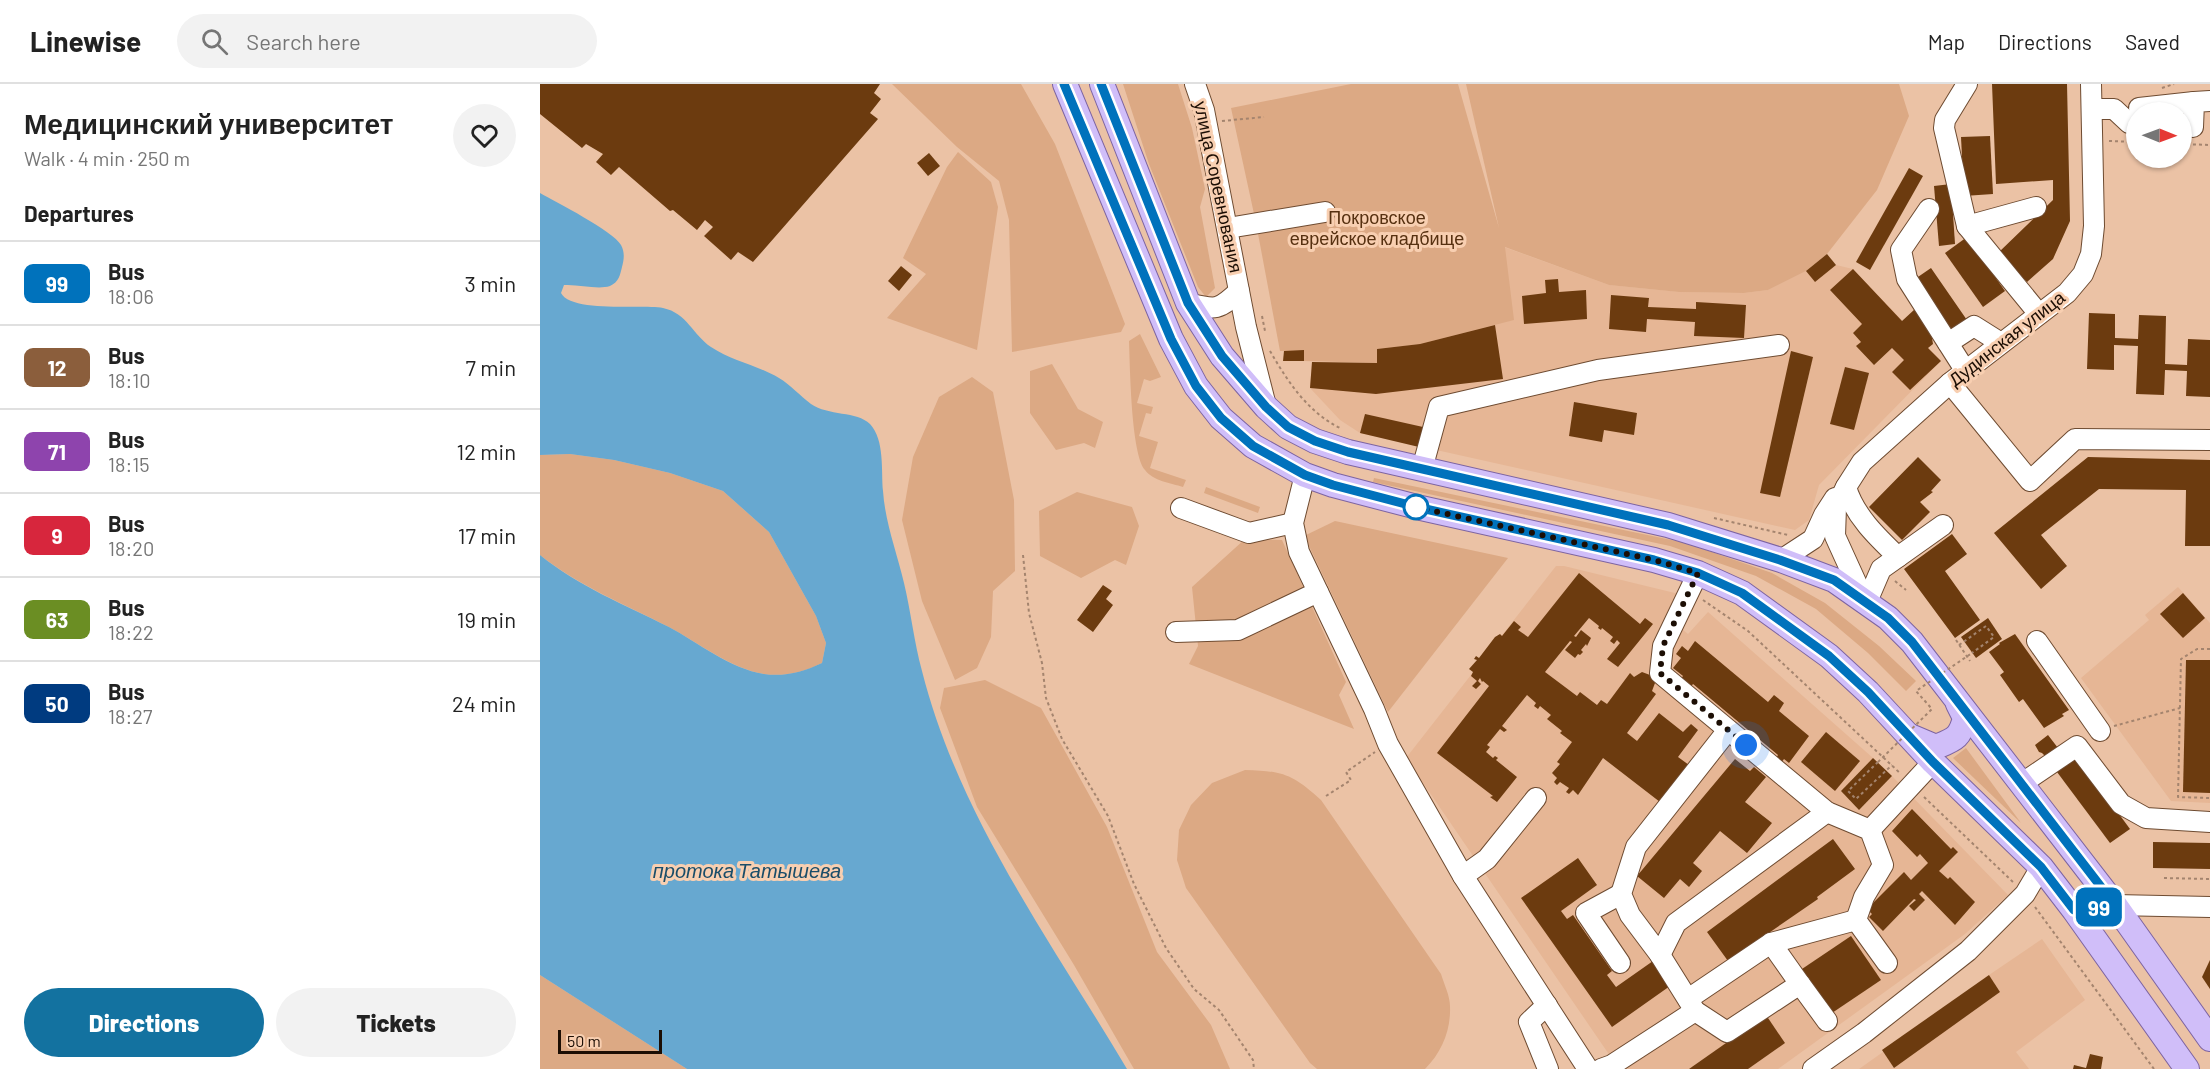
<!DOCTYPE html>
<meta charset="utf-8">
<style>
body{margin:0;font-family:Barlow,sans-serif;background:#f2f2f2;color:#222;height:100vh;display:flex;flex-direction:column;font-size:22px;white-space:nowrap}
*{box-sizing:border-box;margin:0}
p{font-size:20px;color:#767676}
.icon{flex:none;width:33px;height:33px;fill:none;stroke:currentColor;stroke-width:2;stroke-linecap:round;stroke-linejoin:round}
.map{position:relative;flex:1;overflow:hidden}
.panel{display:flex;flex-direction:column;background:#fff;width:540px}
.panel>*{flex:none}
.badge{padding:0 12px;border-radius:9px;font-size:21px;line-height:39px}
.needle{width:39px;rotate:91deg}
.buttons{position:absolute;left:1586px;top:18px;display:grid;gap:12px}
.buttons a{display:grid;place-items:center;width:66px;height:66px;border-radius:50%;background:#fff;box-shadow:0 2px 4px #0004;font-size:30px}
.scale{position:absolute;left:18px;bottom:15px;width:104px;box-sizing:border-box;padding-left:6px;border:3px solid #1c0e04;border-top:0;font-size:16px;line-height:21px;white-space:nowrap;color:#1c0e04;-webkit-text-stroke:4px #f8cfb1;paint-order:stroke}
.you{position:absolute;width:30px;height:30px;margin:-15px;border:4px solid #fff;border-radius:50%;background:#1a73e8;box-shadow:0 0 0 9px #1a73e833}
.map>.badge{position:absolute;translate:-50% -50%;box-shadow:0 0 0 3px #fff}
h2{padding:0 24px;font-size:22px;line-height:54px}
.round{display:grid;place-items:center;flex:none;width:63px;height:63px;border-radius:32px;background:#f2f2f2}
.summary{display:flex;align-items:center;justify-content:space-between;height:102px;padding:0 24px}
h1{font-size:28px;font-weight:800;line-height:45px}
.cta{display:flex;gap:12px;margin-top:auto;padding:12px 24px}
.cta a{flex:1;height:69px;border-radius:36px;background:#1372a0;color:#fff;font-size:24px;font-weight:800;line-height:69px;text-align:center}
.cta a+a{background:#f2f2f2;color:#222}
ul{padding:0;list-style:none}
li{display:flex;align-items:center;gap:18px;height:84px;padding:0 24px;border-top:2px solid #e0e0e0}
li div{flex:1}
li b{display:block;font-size:22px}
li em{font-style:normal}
li .badge{min-width:66px;font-weight:700;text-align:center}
header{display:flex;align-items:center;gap:36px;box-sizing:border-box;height:84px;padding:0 30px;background:#fff;border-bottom:2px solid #e0e0e0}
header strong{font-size:28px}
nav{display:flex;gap:33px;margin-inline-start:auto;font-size:21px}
.search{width:420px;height:54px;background:#f2f2f2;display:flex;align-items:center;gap:15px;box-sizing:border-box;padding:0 21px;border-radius:33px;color:#767676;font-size:22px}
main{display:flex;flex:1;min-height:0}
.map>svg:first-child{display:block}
</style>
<header>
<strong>Linewise</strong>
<div class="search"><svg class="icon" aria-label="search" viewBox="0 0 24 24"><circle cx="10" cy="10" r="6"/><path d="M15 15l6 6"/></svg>Search here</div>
<nav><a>Map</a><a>Directions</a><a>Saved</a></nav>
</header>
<main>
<section class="panel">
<div class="summary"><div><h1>Медицинский университет</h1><p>Walk · 4 min · 250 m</p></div><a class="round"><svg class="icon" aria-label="heart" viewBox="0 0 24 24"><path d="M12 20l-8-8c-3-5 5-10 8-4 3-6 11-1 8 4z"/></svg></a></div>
<h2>Departures</h2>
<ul>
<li><span class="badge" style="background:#0072bc;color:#fff">99</span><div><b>Bus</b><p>18:06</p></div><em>3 min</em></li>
<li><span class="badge" style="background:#8b5e3c;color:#fff">12</span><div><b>Bus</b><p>18:10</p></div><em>7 min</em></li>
<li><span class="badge" style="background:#8e44ad;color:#fff">71</span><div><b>Bus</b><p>18:15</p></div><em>12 min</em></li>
<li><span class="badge" style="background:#d7263d;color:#fff">9</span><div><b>Bus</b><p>18:20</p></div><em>17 min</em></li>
<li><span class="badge" style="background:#6b8e23;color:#fff">63</span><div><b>Bus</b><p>18:22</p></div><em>19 min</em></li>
<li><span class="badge" style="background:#003b80;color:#fff">50</span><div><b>Bus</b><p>18:27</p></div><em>24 min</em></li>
</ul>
<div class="cta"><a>Directions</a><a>Tickets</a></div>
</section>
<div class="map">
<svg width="1670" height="985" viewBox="0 0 1670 985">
<rect width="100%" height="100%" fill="#ebc2a5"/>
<g fill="#e6b695">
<polygon points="964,163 1069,201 1140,208 1204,209 1228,206 1266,187 1296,181 1313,185 1401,277 1279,401 1269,436 1255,446 820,349 800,336 770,304 772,278 837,279 837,265"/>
<polygon points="1016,482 1024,482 1139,510 1129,534 1148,550 1168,528 1333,674 1301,707 1319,726 1352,692 1468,811 1425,850 1238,985 1079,985 866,674"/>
<polygon points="1638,503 1670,539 1670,719 1631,717 1541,594 1609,536 1605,531"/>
<polygon points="1502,855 1545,916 1476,968 1489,985 1319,985 1343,968 1354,983 1460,908 1449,891"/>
</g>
<g fill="#dca984">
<polygon points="352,0 481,0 515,60 585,240 581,248 472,268 469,136 459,97 417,63"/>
<polygon points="583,0 638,0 652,44 665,105 660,123 675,204 666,213 658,203 609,80"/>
<polygon points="811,0 918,0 959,144 926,0 1359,0 1369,32 1337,106 1287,170 1266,187 1228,206 1204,209 1139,208 1069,201 965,163 974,236 880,260 837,265 837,279 764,277 764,267 740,267 716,139 691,24"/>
<polygon points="418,68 451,98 458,123 437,266 347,234 386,190 363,174 407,83"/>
<path d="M600 250 621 293 610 297 604 295 597 319 613 323 611 330 606 329 599 352 618 358 610 384 646 396 643 403C631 399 613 397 605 386 591 370 590 282 589 257Z"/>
<polygon points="512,280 538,325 563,338 555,364 544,359 516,366 490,329 490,287"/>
<polygon points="432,293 453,308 474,416 475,487 453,507 451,553 437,584 415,596 382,517 362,436 373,373 399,313"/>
<path d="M30 370 74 376 130 389 183 407 229 448 276 532 286 559 282 579C264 588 244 593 224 590 192 585 157 558 129 543 86 521 39 502 0 471V371Z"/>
<polygon points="834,394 1146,459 1232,489 1285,519 1339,562 1376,597 1366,607 1328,569 1276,525 1216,492 1130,462 833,398"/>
<polygon points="666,403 720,423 718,429 664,409"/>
<polygon points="537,408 592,423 599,442 586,481 575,476 541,494 500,472 499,427"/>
<polygon points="795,437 968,474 848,628 769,462 766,451"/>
<polygon points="705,455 742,456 806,598 799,611 814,645 649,580 658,562 652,503"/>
<polygon points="445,596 501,624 567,743 617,868 671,941 690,985 594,985 534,881 437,723 400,624 404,604"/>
<polygon points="1426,664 1481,739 1413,674"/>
<path d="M705 686C743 687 752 690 781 716L901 890C904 900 910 912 910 922 911 946 902 968 885 985H777L770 979 646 804 637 776 639 746 651 721 672 699Z"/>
<polygon points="0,891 147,985 0,985"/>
</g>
<path fill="#67a8d0" d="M0 109C16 118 73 147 81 161 85 168 84 176 82 183 80 191 79 198 70 202 57 206 39 200 24 201L21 209C31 229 102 220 123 224 147 229 153 251 171 263 192 277 217 281 239 294 251 301 260 312 271 320 288 332 317 327 330 340 345 356 341 387 343 407 345 438 357 469 364 499 371 528 374 558 382 587 419 733 511 857 587 985H147L0 891V471C38 502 85 521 129 543 157 558 191 585 224 590 244 593 263 588 282 579L286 559 276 532 229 448 183 407 130 389 74 376 30 370 0 371Z"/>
<g fill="#6c3b0f">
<polygon points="0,0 340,0 334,9 341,15 330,29 338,35 213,178 198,168 191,176 164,152 173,143 165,136 157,146 133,126 130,127 79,83 71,91 56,78 63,70 46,60 42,64 0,30"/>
<polygon points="1452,0 1527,0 1530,137 1513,175 1487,198 1458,169 1513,116 1513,96 1456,100"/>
<polygon points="1450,52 1453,110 1424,112 1421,53"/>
<polygon points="389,69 400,82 388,92 377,79"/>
<polygon points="1369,84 1383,92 1330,186 1316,178"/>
<polygon points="1411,100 1415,160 1399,162 1394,102"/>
<polygon points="1427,153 1465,207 1443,223 1405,169"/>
<polygon points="1287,170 1296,181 1275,198 1266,187"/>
<polygon points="361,182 372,191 359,207 348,197"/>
<polygon points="1391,184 1429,239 1414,249 1406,237 1391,248 1393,260 1388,264 1401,277 1370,306 1352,288 1364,276 1352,264 1334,281 1316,262 1321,258 1313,249 1322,240 1290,206 1313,185 1362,237 1375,225 1375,195"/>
<polygon points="1018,195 1019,208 1046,206 1047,235 984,240 982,212 1006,209 1005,196"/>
<polygon points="1071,211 1109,214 1108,223 1156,225 1156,218 1206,221 1204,254 1154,252 1155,238 1107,235 1106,248 1069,245"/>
<polygon points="1549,229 1575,230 1575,254 1598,255 1599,231 1626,232 1625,280 1647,281 1648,255 1670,256 1670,313 1646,312 1647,287 1625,286 1624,311 1596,310 1598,262 1574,261 1574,286 1547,285"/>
<polygon points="955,241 963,295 836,310 770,304 772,278 837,279 837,265 880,260"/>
<polygon points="764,266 764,277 743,277 744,267"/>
<polygon points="1251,267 1273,273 1240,413 1220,409"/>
<polygon points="1305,283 1329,289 1314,346 1290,340"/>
<polygon points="1034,318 1097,329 1094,351 1064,346 1062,358 1029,352"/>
<polygon points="825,330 883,343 879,363 820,349"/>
<polygon points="1378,373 1401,396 1391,407 1393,408 1380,418 1390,428 1362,456 1329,423"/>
<polygon points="1548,373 1670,376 1670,462 1645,462 1646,406 1559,405 1501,451 1527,482 1501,505 1454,449"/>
<polygon points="1412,450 1427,470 1405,487 1440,536 1415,554 1364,485"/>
<polygon points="1039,489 1100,540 1105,534 1113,540 1078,583 1067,575 1080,559 1077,556 1074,560 1070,557 1073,553 1062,544 1061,546 1058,544 1059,542 1049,534 1034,552 1036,553 1041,546 1051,554 1047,562 1046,560 1041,566 1043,568 1040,571 1038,570 1035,574 1025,566 1032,558 1030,557 1005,588 1037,612 1040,608 1057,621 1061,616 1067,620 1090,589 1094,593 1102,588 1110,591 1115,599 1112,607 1116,610 1087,649 1097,657 1119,629 1143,648 1151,640 1158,646 1138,673 1149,681 1120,718 1063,674 1038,711 1033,706 1029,710 1026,708 1029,704 1020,698 1017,701 1014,698 1017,694 1012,689 1020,680 1017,678 1032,658 1020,649 1022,647 1007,635 1011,631 1000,622 998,625 994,622 996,619 987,611 962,642 967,646 964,648 960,645 947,661 950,663 946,668 953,674 955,672 958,674 956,676 977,693 957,718 950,713 953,712 897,669 949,602 943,597 942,598 940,594 938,597 941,600 936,605 932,602 937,597 931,592 933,588 929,585 937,576 934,575 936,572 939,574 955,553 960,550 962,552 974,537 981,543 978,546 988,553"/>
<polygon points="563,501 572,507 566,515 573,521 553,548 537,536"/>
<polygon points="1643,509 1665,534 1643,554 1620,530"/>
<polygon points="1448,534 1462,555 1436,574 1421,553"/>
<polygon points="1475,550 1529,626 1522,630 1524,632 1504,644 1483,615 1479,618 1460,591 1464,588 1449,568 1460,560 1459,559"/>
<polygon points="1155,557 1228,618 1234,611 1244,619 1239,627 1269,652 1249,679 1244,675 1241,679 1236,674 1238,671 1153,600 1149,605 1139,597 1143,592 1133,584 1141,574 1136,570 1142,562 1148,567"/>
<polygon points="1646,576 1670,576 1670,709 1643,708"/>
<polygon points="1286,648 1320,677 1295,707 1261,678"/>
<polygon points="1508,651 1518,664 1506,673 1502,669 1499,668 1495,661"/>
<polygon points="1537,673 1590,745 1570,759 1517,688"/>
<polygon points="1333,674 1352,692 1319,726 1301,707"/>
<polygon points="1195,675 1210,687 1214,683 1226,693 1205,718 1232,739 1207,769 1180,747 1153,779 1162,787 1149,803 1140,795 1124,814 1097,792"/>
<polygon points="1372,725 1411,765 1413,763 1418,768 1399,787 1408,795 1410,793 1435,818 1415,841 1382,807 1379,810 1385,816 1374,827 1369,822 1376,816 1374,815 1343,847 1329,833 1332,830 1327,825 1364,788 1371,796 1388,779 1380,770 1377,773 1352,747"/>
<polygon points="1293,755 1315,785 1277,813 1278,815 1188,877 1167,848"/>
<polygon points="1613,758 1670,759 1670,785 1613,784"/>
<polygon points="1038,774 1057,801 1021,827 1027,835 1033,831 1072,887 1067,891 1076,903 1113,877 1130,902 1072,943 981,814"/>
<polygon points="1311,852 1341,896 1289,931 1259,887"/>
<polygon points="1670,876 1670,905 1662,893"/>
<polygon points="1449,891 1460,908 1354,984 1342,966"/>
<polygon points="1226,931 1245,959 1208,985 1149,985"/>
<polygon points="1550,970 1563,973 1561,985 1533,985 1534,981 1546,984"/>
</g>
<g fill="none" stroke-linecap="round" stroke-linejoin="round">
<defs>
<g id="minor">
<polyline points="655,0 664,26 706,243 726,322"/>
<polyline points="1427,0 1405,36 1404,44 1427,142 1499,230"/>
<polyline points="1599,24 1654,18"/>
<polyline points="1552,25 1574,25 1589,39 1596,40"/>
<polyline points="1653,43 1654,18 1670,17"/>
<polyline points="1389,125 1361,166 1367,195 1425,286"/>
<polyline points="1427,142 1496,123"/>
<polyline points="688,144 785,128"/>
<path d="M648 219C676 226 678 227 699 207"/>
<polyline points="1408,259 1434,242 1461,259"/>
<polyline points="1410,299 1490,397 1535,355 1670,356"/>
<polyline points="882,385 899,323 1058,286 1239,261"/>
<polyline points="765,391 753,439 759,468 834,625 848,660 923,792 1048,985"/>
<path d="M1306 403C1314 431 1337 453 1358 473"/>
<polyline points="641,424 709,449 753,439"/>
<polyline points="1241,476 1273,455 1284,431 1295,414"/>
<polyline points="1158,489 1123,562 1120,589 1287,728 1330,746 1343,781 1324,813 1316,836 1347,879"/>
<polyline points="1325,518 1295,452 1296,423 1306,403 1322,378 1410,299 1527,209 1543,190 1551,170 1554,142 1551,0"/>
<polyline points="1326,520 1341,485 1403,441"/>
<polyline points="636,548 698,546 778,508"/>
<polyline points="1497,557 1560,647"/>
<polyline points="1188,646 1096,763 1081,810 1090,831 1120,871 1136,839 1287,728"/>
<polyline points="1481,700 1537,662 1581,720 1606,734 1670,738"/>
<polyline points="1330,746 1393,678"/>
<polyline points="923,792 947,775 996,714"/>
<polyline points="1534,826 1575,821 1670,823"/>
<polyline points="1231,859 1260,900"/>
<polyline points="1120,871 1155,927 1187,948 1260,900 1287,937"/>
<polyline points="1080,879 1046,829 1081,810"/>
<polyline points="1148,915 1231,859 1316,836"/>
<polyline points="1007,921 989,938 1008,985"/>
<polyline points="1061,985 1072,981 1155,927"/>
<polyline points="1273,985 1324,949 1428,867 1485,810 1501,783"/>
</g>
<g id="major">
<polyline points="525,0 631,255 656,302 681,334 713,362 765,391 793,401 881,424 1114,476 1158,489 1202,509 1289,572 1328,608 1393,678 1501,783 1534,826 1647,985"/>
<polyline points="562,0 648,219 682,272 726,323 748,343 775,357 808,368 1128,441 1241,476 1294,496 1348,534 1372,558 1575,821 1670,955"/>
<path d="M1370 652 1396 663C1415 655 1420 654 1425 634L1418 620"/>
</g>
</defs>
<use href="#minor" stroke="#6e4b31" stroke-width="22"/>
<use href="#major" stroke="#7d64a1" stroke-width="26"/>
<g stroke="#a4846e" stroke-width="2" stroke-dasharray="3 3" stroke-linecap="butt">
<polyline points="1622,4 1634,0"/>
<polyline points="682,37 724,33"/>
<polyline points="1569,57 1596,58"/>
<polyline points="1641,60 1670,61"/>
<polyline points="722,232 725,247"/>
<path d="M730 267C748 298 768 329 802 345"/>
<polyline points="1174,434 1248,451"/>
<polyline points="483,471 489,529 502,579 506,614 522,655 568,732 594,800 626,864 654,905 679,926 713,976 714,985"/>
<polyline points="1355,497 1366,506"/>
<polyline points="1163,516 1208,547 1361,690"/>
<polyline points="1416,556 1430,577"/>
<polyline points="1419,561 1446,542 1454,553 1432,569"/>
<polyline points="1670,565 1657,565 1641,575 1638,713 1670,714"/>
<polyline points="1574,642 1640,624"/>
<polyline points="1338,678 1308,707 1316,715 1352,681"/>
<polyline points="786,712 811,696 806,688 835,668"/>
<polyline points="1384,713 1473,798"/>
<polyline points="1624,794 1670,795"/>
<polyline points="1495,823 1614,985"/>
</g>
<use href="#minor" stroke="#fff" stroke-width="20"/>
<use href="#major" stroke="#d0bef9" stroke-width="24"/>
<polyline stroke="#a4846e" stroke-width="2" stroke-dasharray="3 3" stroke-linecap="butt" points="1338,678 1392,625 1376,607 1432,569"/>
</g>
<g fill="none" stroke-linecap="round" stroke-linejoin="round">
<defs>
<polyline id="line" points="524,0 631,255 656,302 681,334 713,362 765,391 793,401 881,424 1114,476 1158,489 1202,509 1289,572 1328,608 1393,678 1501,783 1534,826 1575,821 1372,558 1348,534 1294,496 1240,476 1128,441 808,368 775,357 748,343 726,323 682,272 648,219 561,0"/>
</defs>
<use href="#line" stroke="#fff" stroke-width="14"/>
<use href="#line" stroke="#0072bc" stroke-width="9"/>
<polyline stroke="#1c0e04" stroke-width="6" stroke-dasharray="0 10.8" points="876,423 1114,476 1158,489 1123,562 1120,589 1206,661"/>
</g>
<circle fill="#fff" stroke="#0072bc" stroke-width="3" cx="876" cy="423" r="12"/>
<g text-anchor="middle" stroke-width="6" stroke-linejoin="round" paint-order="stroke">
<g font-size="18" fill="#1c0e04" stroke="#f8cfb1">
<text transform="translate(678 103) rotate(78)" y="6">улица Соревнования</text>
<text transform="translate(1467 255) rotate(-38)" y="6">Дудинская улица</text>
</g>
<g font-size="18" fill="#563010" stroke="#f8cfb1">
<text x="837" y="140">Покровское<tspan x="837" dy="21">еврейское кладбище</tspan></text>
</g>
<g font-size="20" font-style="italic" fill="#1a4d69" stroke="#f8cfb1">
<text x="207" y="794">протока Татышева</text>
</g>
</g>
</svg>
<div class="buttons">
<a><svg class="needle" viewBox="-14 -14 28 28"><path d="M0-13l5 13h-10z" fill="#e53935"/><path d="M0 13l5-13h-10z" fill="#767676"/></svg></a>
</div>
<div class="scale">50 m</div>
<div class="you" style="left:1206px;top:661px"></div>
<b class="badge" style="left:1559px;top:823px;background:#0072bc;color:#fff">99</b>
</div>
</main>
